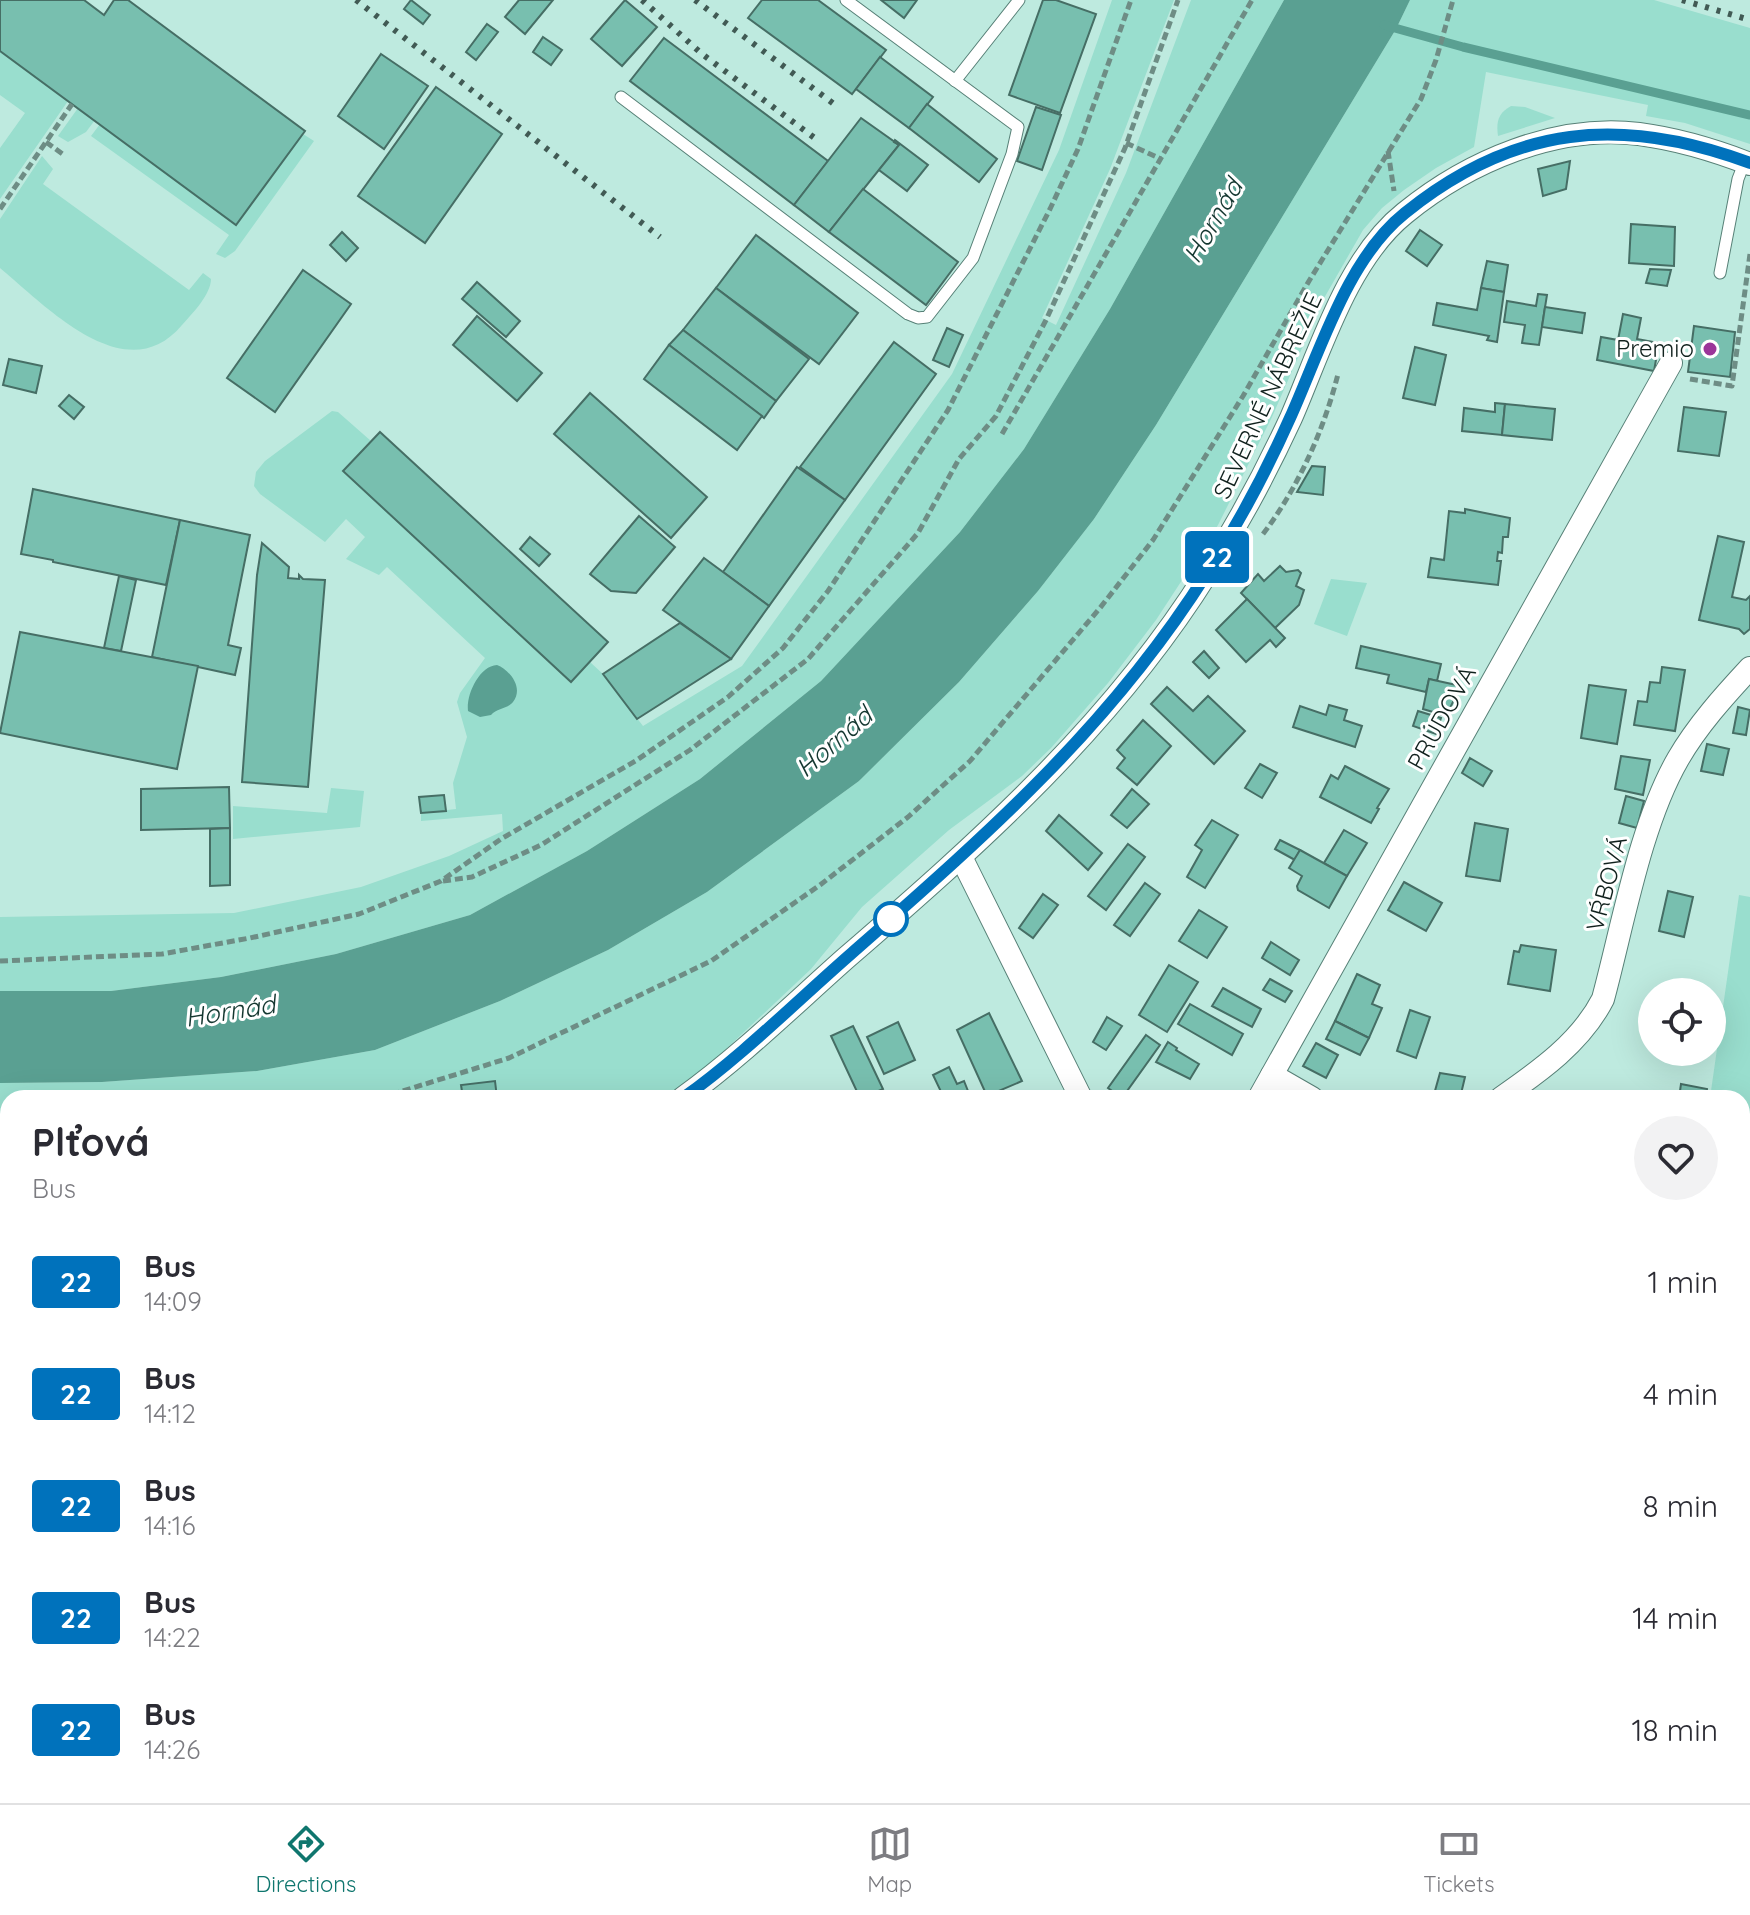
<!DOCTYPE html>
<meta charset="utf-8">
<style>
body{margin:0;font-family:Quicksand,sans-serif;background:#f2f2f3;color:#2b2b33;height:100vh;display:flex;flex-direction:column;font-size:30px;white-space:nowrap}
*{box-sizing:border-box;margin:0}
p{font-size:26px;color:#7c7c81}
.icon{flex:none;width:44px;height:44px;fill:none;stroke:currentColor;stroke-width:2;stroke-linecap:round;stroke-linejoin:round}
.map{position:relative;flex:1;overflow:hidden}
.panel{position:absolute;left:0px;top:1090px;width:1750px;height:714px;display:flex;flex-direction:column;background:#fff;border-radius:24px 24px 0 0;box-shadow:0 8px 32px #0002}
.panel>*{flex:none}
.badge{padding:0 16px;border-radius:6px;font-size:28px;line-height:52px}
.controls{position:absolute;left:1638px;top:978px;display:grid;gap:16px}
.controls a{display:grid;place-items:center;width:88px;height:88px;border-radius:50%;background:#fff;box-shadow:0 8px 32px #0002;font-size:40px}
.map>.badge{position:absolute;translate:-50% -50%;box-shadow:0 0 0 4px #fff}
.round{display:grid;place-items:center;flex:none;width:84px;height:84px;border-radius:42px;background:#f2f2f3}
.headline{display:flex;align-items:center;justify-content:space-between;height:136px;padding:0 32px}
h1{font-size:38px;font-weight:800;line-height:60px}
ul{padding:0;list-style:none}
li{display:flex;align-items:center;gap:24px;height:112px;padding:0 32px}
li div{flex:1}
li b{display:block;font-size:30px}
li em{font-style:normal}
li .badge{min-width:88px;font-weight:700;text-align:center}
.tab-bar{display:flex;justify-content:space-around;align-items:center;height:112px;border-top:2px solid #e1e1e2;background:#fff;font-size:22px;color:#7c7c81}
.tab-bar a{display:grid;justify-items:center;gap:4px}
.tab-bar .current{color:#0f766e}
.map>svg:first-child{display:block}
</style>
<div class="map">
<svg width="1750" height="1803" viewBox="0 0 1750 1803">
<rect width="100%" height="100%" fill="#beeadf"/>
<g fill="#99dece">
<polygon points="1112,0 1174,0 1110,169 1042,318 1056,325 1126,173 1191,0 1284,0 1110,309 1024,449 960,532 821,681 700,779 587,851 470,915 336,954 221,977 111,991 0,991 0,917 234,913 361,887 449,856 503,831 502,814 421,821 421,813 456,809 453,783 467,737 457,702 460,693 485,658 387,567 379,575 346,559 365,537 346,519 325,542 260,494 254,486 256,472 265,461 332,411 338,412 371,441 344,471 571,681 590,662 603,674 643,726 742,666 952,374 1059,150"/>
<polygon points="1410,0 1654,0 1750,28 1750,144 1685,123 1646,116 1648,105 1486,72 1474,147 1436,168 1404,190 1382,208 1363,230 1323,300 1272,417 1218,525 1156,620 1108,683 1051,748 1022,776 949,830 862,907 811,969 674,1098 8,1098 8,1205 0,1205 0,1083 102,1082 257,1071 375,1050 500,1001 608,950 707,892 859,781 959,682 1038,591 1094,519 1156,425 1396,29"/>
<polygon points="0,51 68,101 0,199 0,148 25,113 0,95"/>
<path d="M1511 106 1525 107 1555 118 1498 136C1496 122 1498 113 1511 106Z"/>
<polygon points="78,108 95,120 86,132 68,142 58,136"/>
<polygon points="100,124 303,134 314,141 235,251 225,258 216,254 229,235 91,136"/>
<path d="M42 156 53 169 43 184 189 290 203 273 211 279C211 294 193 313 182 325 126 392 46 306 0 268V219Z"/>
<polygon points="1331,579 1367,583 1347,636 1314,624"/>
<polygon points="331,788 364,791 360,827 233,839 233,806 327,813"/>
<polygon points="1739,895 1750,897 1750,1123 1742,1155 1742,1098 1710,1098"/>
<polygon points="1742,1222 1750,1223 1750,1323 1742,1347"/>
<polygon points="1750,1459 1750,1519 1742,1524 1742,1475"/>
<polygon points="528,1796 839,1796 838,1803 528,1803"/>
<polygon points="1265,1796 1516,1796 1517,1803 1266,1803"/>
</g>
<g fill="#5aa092">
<polygon points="1284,0 1410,0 1396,29 1156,425 1094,519 1038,591 959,682 859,781 707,892 608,950 500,1001 375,1050 257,1071 102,1082 0,1083 0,991 111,991 221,977 336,954 470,915 587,851 700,779 821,681 960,532 1024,449 1110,309"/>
<path d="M497 665C510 670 524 688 513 702 507 709 497 708 491 715L480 717 468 711C466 695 479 666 497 665Z"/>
</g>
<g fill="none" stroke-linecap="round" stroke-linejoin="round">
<polyline stroke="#5aa092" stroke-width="9" points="1384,25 1463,47 1750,115"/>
</g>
<g fill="#78bfaf" stroke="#466e65" stroke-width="2">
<polygon points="0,0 84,0 104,15 114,0 128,0 305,131 236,225 0,51"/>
<polygon points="411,0 430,15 423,24 404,9"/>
<polygon points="519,0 553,0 525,34 505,17"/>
<polygon points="625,0 657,27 622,66 591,39"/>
<polygon points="762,0 818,0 886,50 852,94 748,18"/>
<polygon points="881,0 917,0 904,18"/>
<polygon points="1043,0 1056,0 1096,14 1060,113 1009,95"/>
<polygon points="487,24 498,32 476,60 466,52"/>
<polygon points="543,37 562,50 551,65 533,52"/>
<polygon points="664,38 828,161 794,205 630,81"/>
<polygon points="381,54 428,86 384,149 338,116"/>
<polygon points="880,57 933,97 909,128 856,89"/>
<polygon points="436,87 502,134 425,243 358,196"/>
<polygon points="927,104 997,159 979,182 909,128"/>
<polygon points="1036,107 1061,115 1042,170 1017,161"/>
<polygon points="861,118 899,145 829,232 794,205"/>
<polygon points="895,140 928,165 907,191 879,170 899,145 894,142"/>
<polygon points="1570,161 1566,189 1543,196 1538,169"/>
<polygon points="863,189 958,262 926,305 829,232"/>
<polygon points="1631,224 1675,227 1674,266 1629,263"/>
<polygon points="1420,230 1442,245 1427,266 1406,251"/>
<polygon points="342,232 358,248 346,261 330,245"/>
<polygon points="756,235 858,313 819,364 716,288"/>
<polygon points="1487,261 1508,265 1504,292 1481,288"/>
<polygon points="1650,269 1671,270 1667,286 1646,283"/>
<polygon points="303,270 351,304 275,412 227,378"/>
<polygon points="477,282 520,321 506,337 462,299"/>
<polygon points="716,288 809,359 776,401 683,330"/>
<polygon points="1481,288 1504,292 1497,342 1487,340 1489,336 1433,325 1437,303 1477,310"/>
<polygon points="1538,294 1547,295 1539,345 1522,343 1525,325 1504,322 1507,301 1536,306"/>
<polygon points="1545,307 1585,313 1582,333 1542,327"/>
<polygon points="1623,314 1641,318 1637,339 1659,343 1654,371 1597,360 1601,337 1618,340"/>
<polygon points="477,316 542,373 517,401 453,345"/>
<polygon points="1694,326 1735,332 1730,377 1688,372"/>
<polygon points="947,328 963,335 949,367 933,360"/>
<polygon points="683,330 776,401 764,418 669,345"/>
<polygon points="894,342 936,374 845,500 800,467"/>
<polygon points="669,345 762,416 737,450 644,379"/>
<polygon points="1415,347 1446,355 1435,405 1403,398"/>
<polygon points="9,359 42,366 36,393 3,385"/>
<polygon points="590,393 707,497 671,538 554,434"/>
<polygon points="69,395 84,407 74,419 59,406"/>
<polygon points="1495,403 1505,404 1502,435 1462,431 1464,408 1495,412"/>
<polygon points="1505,404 1555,409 1552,440 1502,435"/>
<polygon points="1684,407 1726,412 1719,456 1678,451"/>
<polygon points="380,432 608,642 571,682 343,471"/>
<polygon points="1312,466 1325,467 1323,495 1297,492"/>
<polygon points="797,467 845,500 769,606 723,572"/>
<polygon points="33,489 180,520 166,585 53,562 53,560 21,554"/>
<polygon points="1465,509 1510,518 1508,537 1503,537 1502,553 1498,552 1497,561 1501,561 1498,585 1428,577 1431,558 1444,560 1449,511 1465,513"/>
<polygon points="639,516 675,547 636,593 611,591 590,574"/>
<polygon points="180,520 250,535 228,645 241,648 235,675 152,657"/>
<polygon points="1718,536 1744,542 1732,597 1746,600 1750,596 1750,629 1744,634 1739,629 1699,620"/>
<polygon points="530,537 550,554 539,566 520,549"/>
<polygon points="262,543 289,567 288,578 299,579 299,575 303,579 325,580 308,787 242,782 257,575"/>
<polygon points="704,558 769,606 731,659 663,610"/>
<polygon points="1280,566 1286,572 1298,570 1301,573 1296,586 1304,590 1299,605 1275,628 1241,593 1258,574 1264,581"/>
<polygon points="119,576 136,580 121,651 104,648"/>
<polygon points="1247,599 1285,638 1276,647 1270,640 1246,662 1216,630"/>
<polygon points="680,623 731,659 637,719 603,674"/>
<polygon points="20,632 198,666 177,769 0,733"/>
<polygon points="1361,646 1441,664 1437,681 1429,679 1426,692 1387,683 1389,675 1356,668"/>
<polygon points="1204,651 1219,668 1209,678 1193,662"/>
<polygon points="1662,667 1685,670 1675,731 1634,725 1638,701 1647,702 1650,682 1660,683"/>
<polygon points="1429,679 1461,686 1446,716 1423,709"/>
<polygon points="1589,685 1626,690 1617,744 1581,738"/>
<polygon points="1167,687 1193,711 1208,696 1245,731 1214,764 1151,704"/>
<polygon points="1329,705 1347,710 1344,720 1362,726 1355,747 1293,727 1300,706 1326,715"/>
<polygon points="1738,707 1750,710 1746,735 1733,733"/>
<polygon points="1418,711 1441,718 1436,734 1413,726"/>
<polygon points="1143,720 1171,746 1137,785 1117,768 1125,758 1117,750"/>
<polygon points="1707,744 1729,749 1723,775 1701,771"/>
<polygon points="1621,756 1650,760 1643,795 1615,789"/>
<polygon points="1470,758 1492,771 1483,786 1462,773"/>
<polygon points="1260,764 1277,773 1262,798 1245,788"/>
<polygon points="1345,766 1389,789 1377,808 1379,809 1371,823 1320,797 1331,775 1338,779"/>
<polygon points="229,787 230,828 141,830 141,789"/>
<polygon points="1132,789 1149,804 1127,828 1111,815"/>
<polygon points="444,795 446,811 421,813 419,797"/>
<polygon points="1626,796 1644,801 1637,828 1619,823"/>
<polygon points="1059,815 1102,853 1088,870 1046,831"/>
<polygon points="1212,820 1238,835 1205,888 1187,877 1202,850 1195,845"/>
<polygon points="1475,823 1508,829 1500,881 1466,876"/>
<polygon points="230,828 230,885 210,886 210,829"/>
<polygon points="1344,830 1367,843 1347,876 1324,863"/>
<polygon points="1280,840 1300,850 1295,860 1275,849"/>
<polygon points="1128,844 1145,857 1106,910 1088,896"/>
<polygon points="1300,850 1347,876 1329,908 1298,890 1297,886 1302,876 1289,868"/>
<polygon points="1404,882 1442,903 1426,931 1388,910"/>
<polygon points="1145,883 1160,894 1130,936 1114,925"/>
<polygon points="1668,891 1693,897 1684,937 1659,931"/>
<polygon points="1043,894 1058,905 1033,938 1019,928"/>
<polygon points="1199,910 1227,927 1207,958 1179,941"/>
<polygon points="1271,942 1299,960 1290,975 1262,958"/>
<polygon points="1521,945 1556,950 1550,991 1508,984 1514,951 1519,952"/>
<polygon points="1169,965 1198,982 1167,1032 1139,1015"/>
<polygon points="1357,974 1380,985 1372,1004 1382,1008 1369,1038 1335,1021"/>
<polygon points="1270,979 1292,991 1285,1002 1263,990"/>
<polygon points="1223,988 1261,1009 1252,1027 1212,1006"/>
<polygon points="1190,1004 1243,1034 1232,1055 1178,1024"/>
<polygon points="1410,1010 1430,1017 1416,1058 1397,1051"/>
<polygon points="989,1013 1022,1081 987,1096 957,1030"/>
<polygon points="1107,1017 1122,1026 1106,1050 1093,1042"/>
<polygon points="1335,1021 1369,1038 1360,1055 1326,1039"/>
<polygon points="898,1022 915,1060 884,1074 867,1037"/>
<polygon points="853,1026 883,1089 863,1098 860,1098 831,1036"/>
<polygon points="1146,1035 1160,1045 1122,1098 1108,1088"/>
<polygon points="1168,1042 1177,1048 1176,1050 1199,1064 1190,1079 1156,1062"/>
<polygon points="1316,1043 1338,1055 1326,1078 1303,1066"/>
<polygon points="949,1067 957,1084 964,1081 970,1096 944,1098 933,1075"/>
<polygon points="1440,1073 1465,1077 1460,1098 1433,1098"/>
<polygon points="495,1081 497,1098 463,1098 461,1085"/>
<polygon points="1681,1084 1707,1089 1706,1098 1679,1098"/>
<rect x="0" y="1323" width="8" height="50"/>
<polygon points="1750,1548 1750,1803 1591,1803 1586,1796 1742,1796 1742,1554"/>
<polygon points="8,1567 8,1670 0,1606 0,1568"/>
<polygon points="146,1796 186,1796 186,1800 146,1801"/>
<polygon points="186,1796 224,1796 224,1799 186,1800"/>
<polygon points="376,1796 398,1796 397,1803 363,1803 363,1799 376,1800"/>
<polygon points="980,1796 1025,1796 1025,1797 1009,1803 980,1803"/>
</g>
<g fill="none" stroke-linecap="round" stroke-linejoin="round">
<defs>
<g id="service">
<polyline points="955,81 1019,0"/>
<polyline points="621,97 908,314 918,318 927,317 973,258 1012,154 1018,127 846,0"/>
<polyline points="1720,273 1738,179 1745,161"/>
<polyline points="1533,1796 1533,1803"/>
</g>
<g id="minor">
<polyline points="961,857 1081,1098"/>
<polyline points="1272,1075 1312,1098"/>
<path d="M683 1098C741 1056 793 1005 846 958 980 842 1112 725 1207 573 1238 524 1266 472 1291 418 1320 352 1347 259 1405 213 1469 161 1556 124 1639 134 1677 139 1714 150 1750 164"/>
<polyline points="1259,1098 1671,363"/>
<path d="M1501 1098C1540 1071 1581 1042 1603 999 1623 925 1640 825 1678 759 1697 726 1724 696 1750 668"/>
<polyline points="0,1221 8,1222"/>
<polyline points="1742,1422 1750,1404"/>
<polyline points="0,1523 8,1522"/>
<polyline points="301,1803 302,1796"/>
<polyline points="478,1803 478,1796"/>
<polyline points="1102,1803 1124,1796"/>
</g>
</defs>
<use href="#service" stroke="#578077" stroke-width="13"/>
<use href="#minor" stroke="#578077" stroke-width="24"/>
<g stroke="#6e8d85" stroke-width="5" stroke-dasharray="8 4" stroke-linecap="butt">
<polyline points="46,142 64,155"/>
<polyline points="1126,143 1161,159"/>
<polyline points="1388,151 1394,191"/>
<polyline points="0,209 72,104"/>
<polyline points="1690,379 1732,386 1750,254"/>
<polyline points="1002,434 1252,0"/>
<path d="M1263 534C1298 488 1324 430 1338 374"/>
<polyline points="443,881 472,877 541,845 690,750 808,659 918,533 959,459 996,416 1046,320 1125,148 1178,0"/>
<polyline points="0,961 162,954 250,938 359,914 441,881 501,839 637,760 728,697 783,648 828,591 948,410 1050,209 1078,149 1131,0"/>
<polyline points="380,1098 509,1058 711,961 820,885 908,817 970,761 1100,608 1153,540 1243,396 1309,281 1421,99 1436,60 1453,0"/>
<polyline points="0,1142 8,1142"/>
<polyline points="1742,1358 1750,1334"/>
<polyline points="1742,1547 1750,1542"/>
<polyline points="1577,1796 1582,1803"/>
<polyline points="1705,1796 1710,1803"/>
<polyline points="1026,1803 1046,1796"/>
<polyline points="1166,1803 1187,1796"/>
<polyline points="1440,1803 1444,1796"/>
</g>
<use href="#service" stroke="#fff" stroke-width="11"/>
<use href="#minor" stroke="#fff" stroke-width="22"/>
<g stroke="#415a54" stroke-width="6" stroke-dasharray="4 8" stroke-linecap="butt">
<polyline points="356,0 660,237"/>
<polyline points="642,0 702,54 816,139"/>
<polyline points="695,0 838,107"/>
<polyline points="1682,0 1750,20"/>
</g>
</g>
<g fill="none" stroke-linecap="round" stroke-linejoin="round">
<defs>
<path id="line" d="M683 1098C741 1057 798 1000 852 953 986 835 1110 727 1207 573 1238 524 1266 472 1290 418 1320 352 1347 259 1405 213 1514 125 1621 115 1750 163"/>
</defs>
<use href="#line" stroke="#fff" stroke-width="18"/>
<use href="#line" stroke="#0072bc" stroke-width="12"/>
</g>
<circle fill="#9b3599" stroke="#fff" stroke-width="3" cx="1710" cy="349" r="8"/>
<circle fill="#fff" stroke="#0072bc" stroke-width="4" cx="891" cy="919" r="16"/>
<g text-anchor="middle" stroke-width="6" stroke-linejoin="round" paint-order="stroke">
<g font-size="24" fill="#10211d" stroke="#fff" text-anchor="end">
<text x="1694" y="357">Premio</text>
</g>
<g font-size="24" fill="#10211d" stroke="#fff">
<text transform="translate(1268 396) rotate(-65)" y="8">SEVERNÉ NÁBREŽIE</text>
<text transform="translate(1442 718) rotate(-61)" y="8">PRÚDOVÁ</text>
<text transform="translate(1607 884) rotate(-75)" y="8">VŔBOVÁ</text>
</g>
<g font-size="26" font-style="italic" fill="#143730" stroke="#fff">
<text transform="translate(1213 221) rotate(-60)" y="9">Hornád</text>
<text transform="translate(834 742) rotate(-41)" y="9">Hornád</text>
<text transform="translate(230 1011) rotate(-9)" y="9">Hornád</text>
</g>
</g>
</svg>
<div class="controls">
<a><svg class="icon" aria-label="locate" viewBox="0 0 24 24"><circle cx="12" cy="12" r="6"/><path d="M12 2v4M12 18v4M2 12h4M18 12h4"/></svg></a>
</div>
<b class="badge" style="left:1217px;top:557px;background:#0072bc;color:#fff">22</b>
<section class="panel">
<div class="headline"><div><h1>Plťová</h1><p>Bus</p></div><a class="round"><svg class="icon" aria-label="heart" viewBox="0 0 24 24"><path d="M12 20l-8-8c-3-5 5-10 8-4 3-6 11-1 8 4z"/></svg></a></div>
<ul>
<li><span class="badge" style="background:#0072bc;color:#fff">22</span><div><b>Bus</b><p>14:09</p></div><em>1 min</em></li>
<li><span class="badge" style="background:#0072bc;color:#fff">22</span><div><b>Bus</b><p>14:12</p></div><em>4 min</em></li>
<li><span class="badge" style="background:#0072bc;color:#fff">22</span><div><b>Bus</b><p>14:16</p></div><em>8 min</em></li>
<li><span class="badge" style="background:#0072bc;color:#fff">22</span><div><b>Bus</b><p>14:22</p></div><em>14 min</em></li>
<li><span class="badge" style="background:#0072bc;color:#fff">22</span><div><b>Bus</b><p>14:26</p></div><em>18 min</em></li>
</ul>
</section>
</div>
<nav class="tab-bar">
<a class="current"><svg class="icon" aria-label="directions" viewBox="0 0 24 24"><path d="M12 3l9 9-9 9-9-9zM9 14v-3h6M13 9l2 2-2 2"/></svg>Directions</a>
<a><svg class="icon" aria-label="map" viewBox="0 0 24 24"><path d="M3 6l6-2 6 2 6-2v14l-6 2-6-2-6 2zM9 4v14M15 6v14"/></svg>Map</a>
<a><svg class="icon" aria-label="tickets" viewBox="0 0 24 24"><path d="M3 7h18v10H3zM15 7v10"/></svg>Tickets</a>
</nav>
